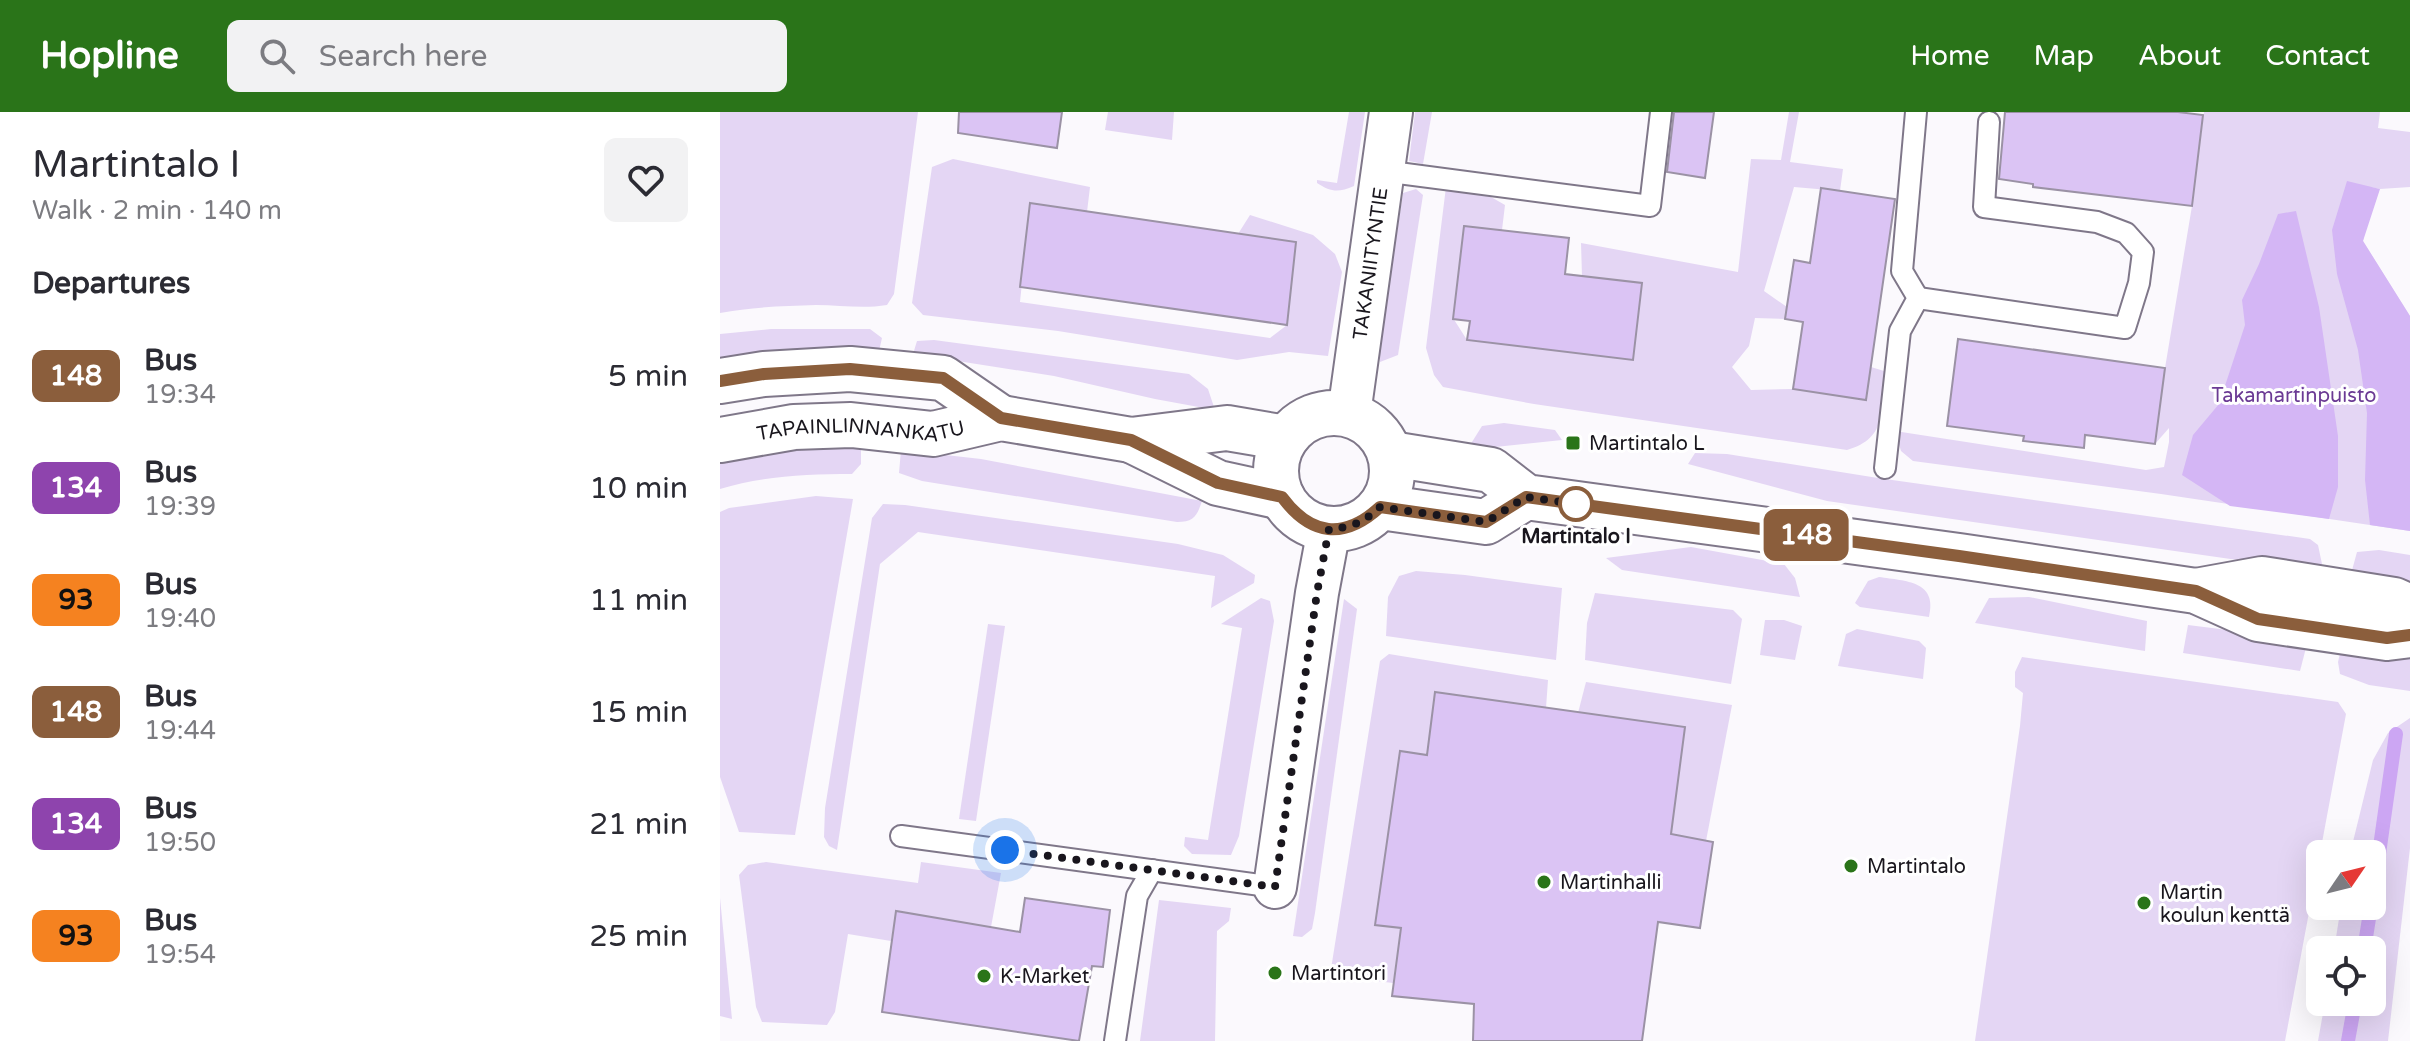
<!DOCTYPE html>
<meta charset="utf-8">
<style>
body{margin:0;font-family:"Varela Round",sans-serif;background:#f2f2f3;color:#2b2b33;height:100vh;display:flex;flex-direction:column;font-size:30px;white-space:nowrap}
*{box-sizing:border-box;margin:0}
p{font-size:26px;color:#7c7c81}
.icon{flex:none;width:44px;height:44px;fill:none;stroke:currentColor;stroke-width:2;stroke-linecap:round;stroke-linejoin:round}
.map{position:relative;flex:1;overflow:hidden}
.details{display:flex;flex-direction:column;background:#fff;width:720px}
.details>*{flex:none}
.badge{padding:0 16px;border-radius:12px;font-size:28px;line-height:52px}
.needle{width:52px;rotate:55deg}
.tools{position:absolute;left:1586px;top:728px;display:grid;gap:16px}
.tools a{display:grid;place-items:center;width:80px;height:80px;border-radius:12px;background:#fff;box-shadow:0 8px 32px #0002;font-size:40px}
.you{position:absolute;width:40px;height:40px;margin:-20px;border:6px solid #fff;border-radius:50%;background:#1a73e8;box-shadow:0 0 0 12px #1a73e833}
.map>.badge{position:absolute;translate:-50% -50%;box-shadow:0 0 0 4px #fff}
h2{padding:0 32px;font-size:30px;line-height:72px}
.round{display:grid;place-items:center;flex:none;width:84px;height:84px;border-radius:12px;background:#f2f2f3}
.headline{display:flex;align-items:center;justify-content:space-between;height:136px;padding:0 32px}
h1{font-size:38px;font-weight:600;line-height:60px}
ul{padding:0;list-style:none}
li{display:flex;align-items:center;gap:24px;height:112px;padding:0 32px}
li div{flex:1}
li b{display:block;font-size:30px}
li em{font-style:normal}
li .badge{min-width:88px;font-weight:700;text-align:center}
header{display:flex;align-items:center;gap:48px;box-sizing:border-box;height:112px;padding:0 40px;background:#2a7419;color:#fff}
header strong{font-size:38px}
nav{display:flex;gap:44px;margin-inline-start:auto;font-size:28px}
.search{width:560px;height:72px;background:#f2f2f3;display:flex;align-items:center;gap:20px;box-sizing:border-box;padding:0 28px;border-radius:12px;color:#7c7c81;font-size:30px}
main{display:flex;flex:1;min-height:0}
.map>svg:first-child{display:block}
</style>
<header>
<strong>Hopline</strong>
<div class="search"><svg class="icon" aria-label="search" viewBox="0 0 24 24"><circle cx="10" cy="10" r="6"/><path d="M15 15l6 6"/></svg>Search here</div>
<nav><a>Home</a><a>Map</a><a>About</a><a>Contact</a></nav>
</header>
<main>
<section class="details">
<div class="headline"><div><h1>Martintalo I</h1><p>Walk · 2 min · 140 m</p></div><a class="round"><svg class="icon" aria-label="heart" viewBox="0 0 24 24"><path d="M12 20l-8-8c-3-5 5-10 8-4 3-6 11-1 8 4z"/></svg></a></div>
<h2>Departures</h2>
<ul>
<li><span class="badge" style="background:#8b5e3c;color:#fff">148</span><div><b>Bus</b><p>19:34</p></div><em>5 min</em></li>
<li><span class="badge" style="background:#8e44ad;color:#fff">134</span><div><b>Bus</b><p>19:39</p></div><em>10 min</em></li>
<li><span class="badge" style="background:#f58220;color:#111">93</span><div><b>Bus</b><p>19:40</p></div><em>11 min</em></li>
<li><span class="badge" style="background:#8b5e3c;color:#fff">148</span><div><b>Bus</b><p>19:44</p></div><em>15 min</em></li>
<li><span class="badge" style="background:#8e44ad;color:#fff">134</span><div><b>Bus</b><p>19:50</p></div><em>21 min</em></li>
<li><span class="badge" style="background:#f58220;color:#111">93</span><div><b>Bus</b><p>19:54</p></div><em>25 min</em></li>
</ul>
</section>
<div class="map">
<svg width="1690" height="929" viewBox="0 0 1690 929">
<rect width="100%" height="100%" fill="#fbf9fd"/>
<g fill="#e4d6f4">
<path d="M0 0H198L174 182 167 193C143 197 120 193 96 193 64 194 31 195 0 201Z"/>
<polygon points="388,0 454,0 452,28 385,18"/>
<path d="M629 0H645L634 74C618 81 611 80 597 71V68L617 71Z"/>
<polygon points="695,0 712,0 703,52 689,49"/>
<path d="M1069 0H1079L1070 50 1123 57 1120 79 1074 75 1044 179 1067 195 1065 207 1035 206 1029 234 1012 255 1031 278 1073 277 1146 287 1151 255 1164 259C1161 296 1169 326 1127 338L814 292 723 275 714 263 706 236 726 75 771 85 785 93 782 118 744 114 733 206 747 228 912 248 922 171 862 164 861 131 1018 160 1031 47 1061 48Z"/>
<polygon points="1484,0 1660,0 1658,16 1690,20 1690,75 1660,77 1650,75 1643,129 1690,204 1690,419 1441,382 1193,349 1181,339 1175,319 1426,358 1444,355 1449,330 1449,316 1435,332 1445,256 1472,94"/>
<polygon points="233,47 370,75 367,100 310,92 300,190 550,226 567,213 576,130 518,122 530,103 593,123 615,142 622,160 608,244 569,240 517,248 338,219 203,203 192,191 212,55"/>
<polygon points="696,77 703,83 678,243 660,250 660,230 683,81"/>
<polygon points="51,217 150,217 162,226 159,239 65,238 0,246 0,222"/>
<polygon points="214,228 469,262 488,277 495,298 435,287 334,264 193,242 197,229"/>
<polygon points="784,311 835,318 842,328 747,338 762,314"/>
<path d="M141 333V352L132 362C87 362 43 364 0 377V342L58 336Z"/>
<path d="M181 338 261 347 482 389C477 404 474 410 457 410L202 369 179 361Z"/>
<polygon points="975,341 1007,342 1158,366 1590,427 1598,433 1602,452 1595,459 1107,389 968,352"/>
<polygon points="96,384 133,387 75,723 19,720 0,665 0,400 9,396"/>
<polygon points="163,392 185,393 458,432 503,443 535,463 534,471 491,496 495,464 198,420 160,452 117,738 109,734 104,725 105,696 152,406"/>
<polygon points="971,435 1064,452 1075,466 1080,485 902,458 886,446"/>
<polygon points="1659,438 1690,443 1690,471 1631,462 1637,440"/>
<polygon points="696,459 745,463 842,476 836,548 666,524 668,485 679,464"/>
<path d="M1159 465C1186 469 1218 469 1209 505L1140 495 1135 491 1148 469Z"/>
<polygon points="875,481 1013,498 1022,507 1011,572 865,548 867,511"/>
<polygon points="1309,485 1427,509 1425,539 1255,511 1269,486"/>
<polygon points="541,486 550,489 554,509 519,724 511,743 472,742 464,734 465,725 488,728 522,516 501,512"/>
<polygon points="624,487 637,497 595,801 592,817 582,825 573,824"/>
<polygon points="1045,508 1064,508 1082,514 1075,548 1040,543"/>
<polygon points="268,512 285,514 256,709 239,707"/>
<polygon points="1468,513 1588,528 1580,559 1463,541"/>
<polygon points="1137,517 1199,529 1206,536 1203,567 1118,554 1126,522"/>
<polygon points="1622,533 1690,544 1690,579 1649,573 1620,562 1618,550"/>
<polygon points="669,542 828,568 826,596 715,581 707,643 680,640 655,812 681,816 673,871 615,864 611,857 660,549"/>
<polygon points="1302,545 1618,590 1626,602 1565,929 1255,929 1300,614 1303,581 1295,575 1295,560"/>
<polygon points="866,570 1012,593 986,729 951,722 858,601"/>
<polygon points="1690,606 1690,736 1668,929 1598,929 1605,890 1652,890 1652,838 1614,838 1621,794 1652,794 1652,742 1630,742 1653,648 1668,621"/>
<polygon points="46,750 198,771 201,750 281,761 271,815 176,800 171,829 128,822 115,900 107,913 42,910 36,895 19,763 28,753"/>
<polygon points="0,786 12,907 0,904"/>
<polygon points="439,788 511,796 509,809 497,819 495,929 420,929"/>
</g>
<g fill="#d4b6f5">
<polygon points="1627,69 1660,77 1643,129 1690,204 1690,419 1650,413 1645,368 1647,301 1638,238 1617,162 1612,118"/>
<polygon points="1576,99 1599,195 1618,324 1618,375 1609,407 1510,394 1462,363 1473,323 1499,292 1525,213 1522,188 1539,152 1558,102"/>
</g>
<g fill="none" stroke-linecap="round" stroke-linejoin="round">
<g stroke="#cca6f3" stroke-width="14">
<polyline points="1652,791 1676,622"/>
<polyline points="1644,838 1651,794"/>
<polyline points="1628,929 1635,890"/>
</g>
</g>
<g fill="#dbc4f4" stroke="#9b92a5" stroke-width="2">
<polygon points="239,0 342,0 337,36 238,21"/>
<polygon points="954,0 994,0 985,66 947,60"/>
<polygon points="1285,0 1458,0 1483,3 1472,94 1313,75 1313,72 1279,67"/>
<polygon points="1101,76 1175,87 1146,288 1073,277 1083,210 1065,207 1074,148 1090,151"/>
<polygon points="310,91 576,130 567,213 300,175"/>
<polygon points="744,114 849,126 845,162 922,171 913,248 747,228 750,209 733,207"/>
<polygon points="1238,227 1445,256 1435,332 1365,323 1364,336 1303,329 1304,324 1227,314"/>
<polygon points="715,580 965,615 951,722 993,730 980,816 938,810 922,929 753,929 754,892 672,884 681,816 655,813 680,639 707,643"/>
<polygon points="305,786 390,798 383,855 372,854 359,929 162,900 176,799 300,820"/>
</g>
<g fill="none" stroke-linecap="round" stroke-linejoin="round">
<defs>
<g id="service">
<polyline points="663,59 930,94 941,0"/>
<polyline points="1198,186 1405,216 1419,171 1423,140 1406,121 1377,110 1264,95 1269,10"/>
<polyline points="1165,356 1180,219 1198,186 1182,159 1196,0"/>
<polyline points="181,724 555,775"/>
<polyline points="395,929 417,784 432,758"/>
</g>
<g id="minor">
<path id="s1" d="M629 302 671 0"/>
<polyline points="555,775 597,481 609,417"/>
</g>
<g id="tertiary">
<polyline points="0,269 44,262 130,257 223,266 281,306"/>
<circle cx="614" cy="359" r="58"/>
<path id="s2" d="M0 328 74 315 131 313 213 322 281 306 411 328 507 316 566 326"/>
<polyline points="411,328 498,371 562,385"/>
<polyline points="671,342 771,358 806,385 1239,444 1476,479 1538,507 1667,526 1690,523"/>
<polyline points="660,395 766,410 806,385"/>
<polyline points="1476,479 1542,467 1674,488 1690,495"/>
</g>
</defs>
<use href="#service" stroke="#7f7789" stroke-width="24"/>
<use href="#minor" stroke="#7f7789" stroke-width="46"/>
<use href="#tertiary" stroke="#7f7789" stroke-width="48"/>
<use href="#service" stroke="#fff" stroke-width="20"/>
<use href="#minor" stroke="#fff" stroke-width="42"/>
<use href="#tertiary" stroke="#fff" stroke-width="44"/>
</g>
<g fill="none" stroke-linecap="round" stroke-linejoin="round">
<defs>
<path id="line" d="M0 269 44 262 130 257 223 266 281 306 411 328 498 371 562 385C591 424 624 428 660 395L766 410 806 385 1239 444 1476 479 1538 507 1667 526 1690 523"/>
</defs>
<use href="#line" stroke="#fff" stroke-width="18"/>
<use href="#line" stroke="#8b5e3c" stroke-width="12"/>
<path stroke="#19161d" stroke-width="8" stroke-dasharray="0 14.4" d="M285 738 555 775 597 481 609 417C631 416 644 410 660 395L766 410 806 385 856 392"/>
</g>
<g fill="#2a7419" stroke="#fff" stroke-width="3">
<rect x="845" y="323" width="16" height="16" rx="4"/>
<circle cx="1131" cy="754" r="8"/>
<circle cx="824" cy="770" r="8"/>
<circle cx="1424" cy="791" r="8"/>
<circle cx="555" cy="861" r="8"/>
<circle cx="264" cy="864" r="8"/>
</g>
<circle fill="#fff" stroke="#8b5e3c" stroke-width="4" cx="856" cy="392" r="16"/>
<g text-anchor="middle" stroke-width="6" stroke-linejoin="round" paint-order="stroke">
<g font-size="20" fill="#19161d" stroke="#fff">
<text dy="7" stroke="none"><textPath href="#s1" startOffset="152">TAKANIITYNTIE</textPath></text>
<text dy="7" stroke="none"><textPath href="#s2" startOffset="142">TAPAINLINNANKATU</textPath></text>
</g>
<g font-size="20" fill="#6b3a94" stroke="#fff">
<text x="1574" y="290">Takamartinpuisto</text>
</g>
<g font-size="20" fill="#19161d" stroke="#fff" text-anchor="start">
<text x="869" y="338">Martintalo L</text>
<text x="1147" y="761">Martintalo</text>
<text x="840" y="777">Martinhalli</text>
<text x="1440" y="787">Martin<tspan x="1440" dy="23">koulun kenttä</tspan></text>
<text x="571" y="868">Martintori</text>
<text x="280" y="871">K-Market</text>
</g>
<g font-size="20" font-weight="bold" fill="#19161d" stroke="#fff">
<text x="856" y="431">Martintalo I</text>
</g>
</g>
</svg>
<div class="tools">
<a><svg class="needle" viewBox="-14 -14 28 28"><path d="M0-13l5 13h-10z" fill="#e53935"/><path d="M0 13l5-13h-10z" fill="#7c7c81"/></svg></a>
<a><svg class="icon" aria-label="locate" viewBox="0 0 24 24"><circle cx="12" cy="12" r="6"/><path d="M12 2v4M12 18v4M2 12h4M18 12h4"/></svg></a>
</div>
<div class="you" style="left:285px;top:738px"></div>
<b class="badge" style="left:1086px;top:423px;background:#8b5e3c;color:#fff">148</b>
</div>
</main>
